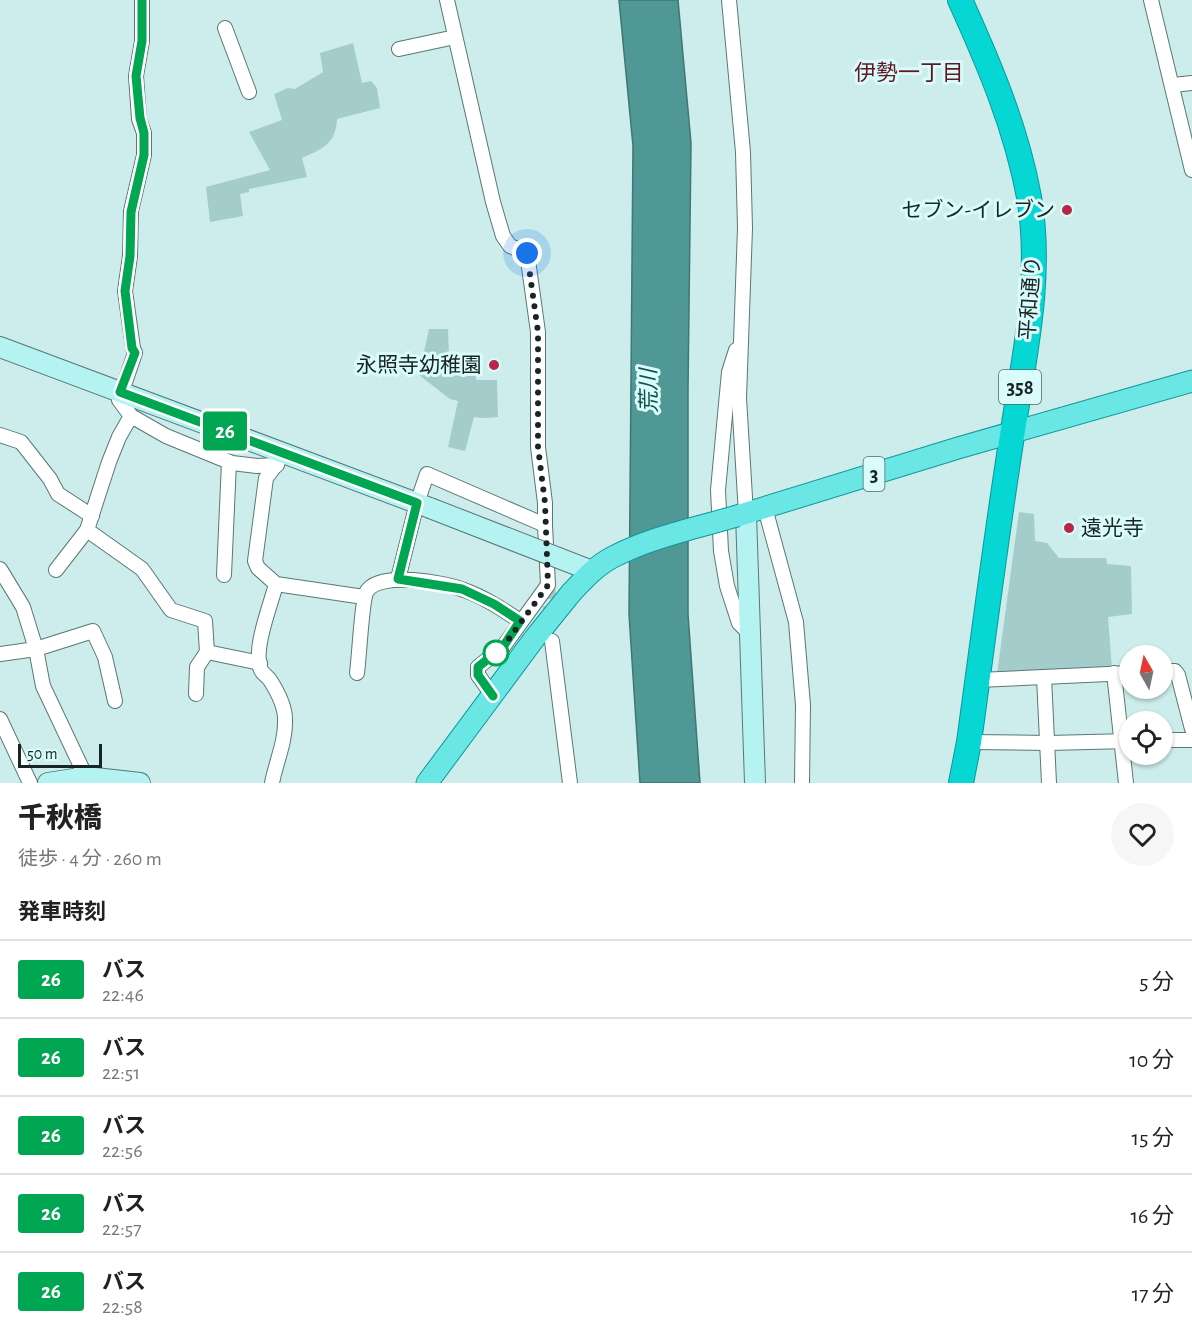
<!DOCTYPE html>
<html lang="ja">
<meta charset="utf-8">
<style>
body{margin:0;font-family:"Alegreya Sans","Noto Sans JP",sans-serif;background:#f6f6f6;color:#222;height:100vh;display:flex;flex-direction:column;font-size:22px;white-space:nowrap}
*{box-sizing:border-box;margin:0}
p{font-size:20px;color:#767676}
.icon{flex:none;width:33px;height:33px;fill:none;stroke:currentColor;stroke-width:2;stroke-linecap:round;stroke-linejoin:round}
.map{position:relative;height:783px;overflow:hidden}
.side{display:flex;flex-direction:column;background:#fff;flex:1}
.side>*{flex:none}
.badge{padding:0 12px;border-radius:4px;font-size:21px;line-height:39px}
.needle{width:39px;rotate:351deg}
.tools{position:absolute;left:1119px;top:645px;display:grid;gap:12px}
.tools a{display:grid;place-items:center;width:54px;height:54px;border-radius:50%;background:#fff;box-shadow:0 2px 4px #0004;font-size:30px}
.scale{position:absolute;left:18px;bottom:15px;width:84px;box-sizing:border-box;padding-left:6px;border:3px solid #192525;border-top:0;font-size:16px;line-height:21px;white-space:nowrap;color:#192525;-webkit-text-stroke:4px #d9fbf9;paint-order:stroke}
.you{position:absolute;width:30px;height:30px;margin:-15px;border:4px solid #fff;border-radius:50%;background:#1a73e8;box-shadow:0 0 0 9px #1a73e833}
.map>.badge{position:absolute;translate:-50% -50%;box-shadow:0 0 0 3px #fff}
h2{padding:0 18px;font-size:22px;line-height:54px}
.round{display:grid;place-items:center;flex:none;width:63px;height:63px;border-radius:32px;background:#f6f6f6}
.summary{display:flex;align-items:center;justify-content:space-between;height:102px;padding:0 18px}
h1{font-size:28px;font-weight:800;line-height:45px}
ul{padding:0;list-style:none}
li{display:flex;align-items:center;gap:18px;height:78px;padding:0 18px;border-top:2px solid #e0e0e0}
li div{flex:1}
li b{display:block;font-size:22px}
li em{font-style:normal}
li .badge{min-width:66px;font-weight:700;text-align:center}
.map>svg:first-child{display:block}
</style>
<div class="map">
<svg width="1192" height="783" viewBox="0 0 1192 783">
<rect width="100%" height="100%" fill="#ccedec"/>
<g fill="#a3cccb">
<path d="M353 43 362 83 371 81 377 88 380 108 337 119C336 144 322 149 302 158L307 177 249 189V192L240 194 243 216 210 222 206 187 270 170 249 132 282 120 274 94 288 88 295 89 323 72 320 53Z"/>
<polygon points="429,329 448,329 449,357 475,356 476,380 497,380 498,417 483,418 474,417 465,451 448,447 458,401 450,399 419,375"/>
<polygon points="1019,512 1034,514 1035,541 1047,543 1059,558 1106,558 1107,564 1131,566 1132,614 1108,617 1112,669 997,674"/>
</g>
<polygon fill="#509896" stroke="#407674" stroke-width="1.5" points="619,0 678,0 691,143 688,390 688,614 700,783 640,783 629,614 633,146"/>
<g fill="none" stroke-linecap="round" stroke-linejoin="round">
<polyline stroke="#a8c5c4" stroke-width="14" stroke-dasharray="14 7" stroke-linecap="butt" points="548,585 551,621"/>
<defs>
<g id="street">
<polyline points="142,0 142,41 136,76 139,119 144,133 144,155 131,211 130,256 125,291 133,348 135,353 119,400 131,416 166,436 232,463 257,466 277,465"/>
<polyline points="729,0 743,152 745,228 739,398 746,514"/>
<polyline points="1151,0 1192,170"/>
<polyline points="225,28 249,92"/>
<polyline points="399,49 455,37"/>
<polyline points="1173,85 1192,83"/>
<polyline points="736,350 729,372 718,490 721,551 727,586 739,623 749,633"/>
<polyline points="0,435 21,442 50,479 58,494 92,516"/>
<polyline points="278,462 266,478 255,561 258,568 276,584 364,597"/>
<polyline points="765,508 796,622 803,705 802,783"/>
<polyline points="87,530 142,569 171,610 205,621 207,652 260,663"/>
<polyline points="0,569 23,607 36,649 43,686 86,777"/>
<polyline points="56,570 87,530 109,462 119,437 131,416"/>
<polyline points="224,575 229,462"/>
<polyline points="398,579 417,503 427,474 545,525 545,503 538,447 538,332 527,253 510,246 503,236 493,202 447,0"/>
<polyline points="552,641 570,783"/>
<polyline points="0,654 36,649 93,631 105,657 115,701"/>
<polyline points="1162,671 1175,671 1178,675 1192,729"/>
<path d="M357 673C359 659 362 598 367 591 380 571 444 582 464 590 484 597 502 609 520 621"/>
<polyline points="1114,673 1126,783"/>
<polyline points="1044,677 1049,783"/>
<polyline points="978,680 1130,673"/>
<polyline points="196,694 197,667 207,652"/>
<polyline points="493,696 478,675 478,667 503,647 548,585 545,525"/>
<polyline points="0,719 30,783"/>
<polyline points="1162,740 1192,740"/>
<polyline points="969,742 1048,743 1130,741"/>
<path d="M272 783C276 762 286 741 285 719 285 706 277 691 270 680 268 677 263 674 261 670 252 651 271 604 276 584"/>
</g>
<g id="secondary">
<polyline points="0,347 430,508"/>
<polyline points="746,514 755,783"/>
<polyline points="48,783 86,777 140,783"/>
</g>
<g id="primary">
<polyline points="737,516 958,448 1192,381"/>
<polyline points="427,783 534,639 571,593"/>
</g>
<path id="highway" d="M960 0C989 64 1016 127 1029 197 1043 276 1024 357 1012 436 996 537 983 640 969 742L961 783"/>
</defs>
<use href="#street" stroke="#597776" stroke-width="16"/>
<use href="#secondary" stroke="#597776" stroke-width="22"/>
<use href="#primary" stroke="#0d9897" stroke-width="23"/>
<use href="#highway" stroke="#0d9897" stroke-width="26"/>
<use href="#street" stroke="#fff" stroke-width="14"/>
<use href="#secondary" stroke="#b4f3f2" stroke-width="20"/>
<use href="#primary" stroke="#6ae6e5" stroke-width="21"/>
<use href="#highway" stroke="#06d6d4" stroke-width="24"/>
<defs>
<polyline id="secondary-bridge" points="430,508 592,571"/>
<path id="primary-bridge" d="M571 593C584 579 597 565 613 557 651 537 696 528 737 516"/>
</defs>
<use href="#secondary-bridge" stroke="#597776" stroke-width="22" stroke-linecap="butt"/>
<use href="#primary-bridge" stroke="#0d9897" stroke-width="23" stroke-linecap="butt"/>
<use href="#secondary-bridge" stroke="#b4f3f2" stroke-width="20"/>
<use href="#primary-bridge" stroke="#6ae6e5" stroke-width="21"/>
</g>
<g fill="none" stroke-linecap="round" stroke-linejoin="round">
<defs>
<polyline id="line" points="142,0 142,41 136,76 140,118 144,133 144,155 131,212 130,256 125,291 132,348 135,353 120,392 417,503 398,579 462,589 494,604 520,621 503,647 478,667 478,675 493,696"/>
</defs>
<use href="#line" stroke="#fff" stroke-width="14"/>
<use href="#line" stroke="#00a651" stroke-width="9"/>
<polyline stroke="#192525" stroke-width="6" stroke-dasharray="0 10.8" points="496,653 491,657 503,647 548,585 545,503 538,447 538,332 527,253"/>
</g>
<g fill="#b72648" stroke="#d9fbf9" stroke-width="2">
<circle cx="1067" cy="210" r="6"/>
<circle cx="494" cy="365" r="6"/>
<circle cx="1069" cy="528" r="6"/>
</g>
<circle fill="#fff" stroke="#00a651" stroke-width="3" cx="496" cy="653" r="12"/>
<g text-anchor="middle" stroke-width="6" stroke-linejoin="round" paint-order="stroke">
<g fill="#d9fbf9" stroke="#536565" stroke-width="1.5">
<rect x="999" y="370" width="42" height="34" rx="4.5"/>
<rect x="863.5" y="457" width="21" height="34" rx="4.5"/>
</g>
<g font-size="20" font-weight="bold" fill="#192525">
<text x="1020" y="394">358</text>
<text x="874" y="481">3</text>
</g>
<g font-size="21" fill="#192525" stroke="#d9fbf9" text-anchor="end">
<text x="1055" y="217">セブン-イレブン</text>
<text x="482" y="372">永照寺幼稚園</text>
<text x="1081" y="535" text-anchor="start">遠光寺</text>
</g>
<g font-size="21" fill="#192525" stroke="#d9fbf9">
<text transform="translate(1030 298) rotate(-86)" y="7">平和通り</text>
</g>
<g font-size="22" fill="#5f1926" stroke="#d9fbf9">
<text x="909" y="80">伊勢一丁目</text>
</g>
<g font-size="22" font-style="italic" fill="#0f4f4e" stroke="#d9fbf9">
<text transform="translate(648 391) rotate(-91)" y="8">荒川</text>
</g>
</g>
</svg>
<div class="tools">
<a><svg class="needle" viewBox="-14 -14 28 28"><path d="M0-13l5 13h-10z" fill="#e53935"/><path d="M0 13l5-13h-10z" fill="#767676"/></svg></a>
<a><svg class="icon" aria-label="locate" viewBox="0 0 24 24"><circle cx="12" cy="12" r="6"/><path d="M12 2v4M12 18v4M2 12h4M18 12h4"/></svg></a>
</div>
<div class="scale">50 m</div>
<div class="you" style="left:527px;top:253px"></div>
<b class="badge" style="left:225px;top:431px;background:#00a651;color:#fff">26</b>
</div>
<section class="side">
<div class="summary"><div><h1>千秋橋</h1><p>徒歩 · 4 分 · 260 m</p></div><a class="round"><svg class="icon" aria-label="heart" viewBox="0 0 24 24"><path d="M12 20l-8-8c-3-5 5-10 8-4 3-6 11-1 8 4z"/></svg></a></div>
<h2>発車時刻</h2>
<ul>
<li><span class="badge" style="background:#00a651;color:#fff">26</span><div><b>バス</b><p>22:46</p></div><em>5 分</em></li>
<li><span class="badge" style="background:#00a651;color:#fff">26</span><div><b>バス</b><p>22:51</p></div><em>10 分</em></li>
<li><span class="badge" style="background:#00a651;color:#fff">26</span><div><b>バス</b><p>22:56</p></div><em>15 分</em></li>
<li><span class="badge" style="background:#00a651;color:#fff">26</span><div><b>バス</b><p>22:57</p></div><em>16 分</em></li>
<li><span class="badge" style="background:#00a651;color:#fff">26</span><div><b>バス</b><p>22:58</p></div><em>17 分</em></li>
</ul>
</section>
